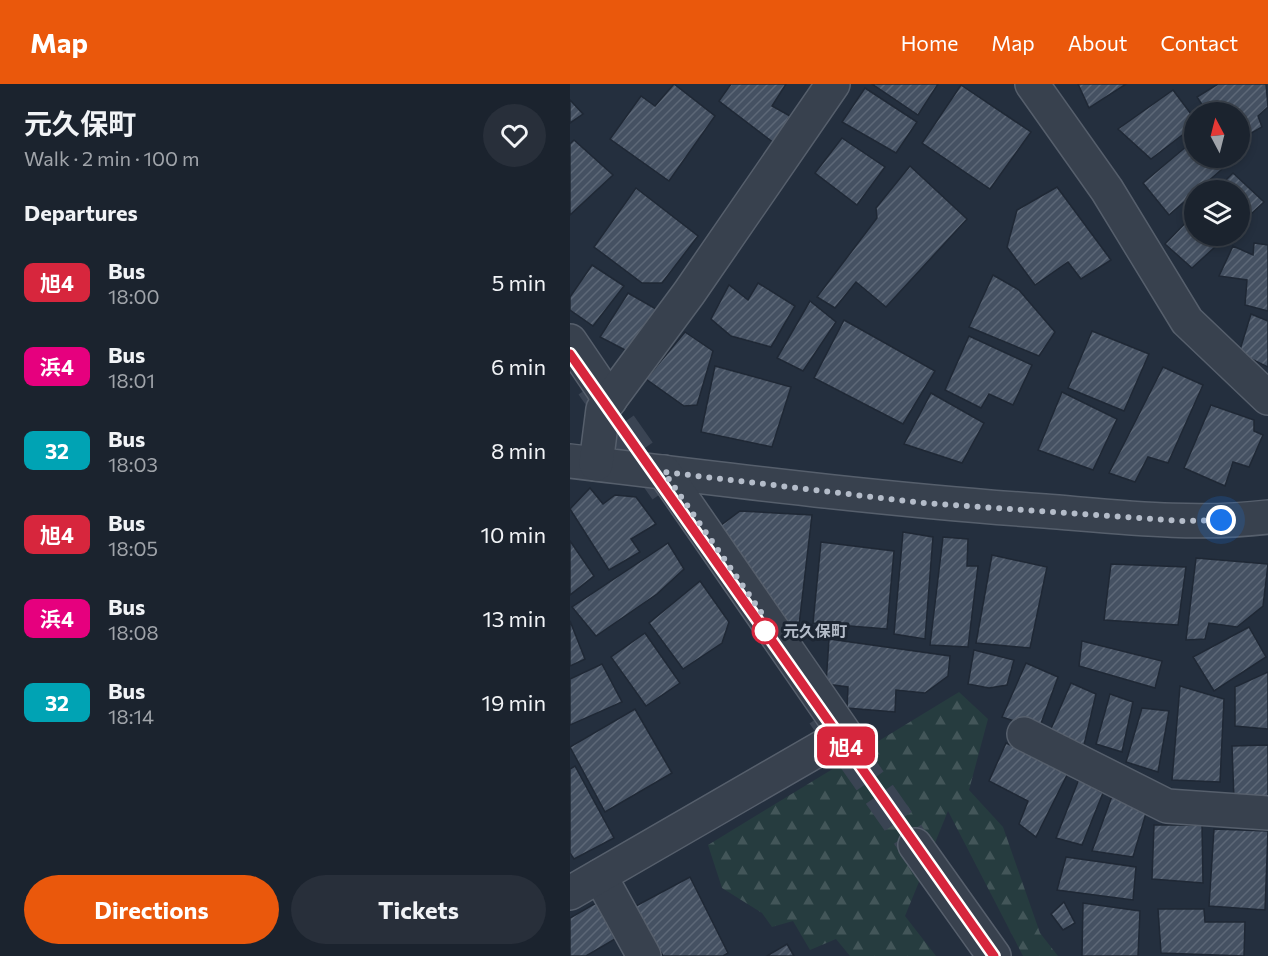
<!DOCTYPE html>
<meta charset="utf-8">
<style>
body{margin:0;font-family:Commissioner,"Noto Sans JP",sans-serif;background:#282f3a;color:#f1f3f6;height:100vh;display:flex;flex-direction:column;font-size:22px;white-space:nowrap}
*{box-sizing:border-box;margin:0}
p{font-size:20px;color:#a0a4aa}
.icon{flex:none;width:33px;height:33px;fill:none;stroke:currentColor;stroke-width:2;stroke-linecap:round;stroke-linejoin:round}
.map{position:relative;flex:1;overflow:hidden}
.panel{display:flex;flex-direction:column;background:#1b232e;width:570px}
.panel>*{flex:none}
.badge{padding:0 12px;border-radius:9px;font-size:21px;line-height:39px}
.needle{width:39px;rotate:353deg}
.tools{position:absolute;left:614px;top:18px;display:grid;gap:12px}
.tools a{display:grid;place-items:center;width:66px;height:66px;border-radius:50%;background:#1b232e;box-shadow:0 3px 9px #0003,0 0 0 2px #39404a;font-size:30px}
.you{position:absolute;width:30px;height:30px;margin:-15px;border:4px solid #fff;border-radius:50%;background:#1a73e8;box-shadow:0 0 0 9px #1a73e833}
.map>.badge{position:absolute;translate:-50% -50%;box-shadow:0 0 0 3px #fff}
h2{padding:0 24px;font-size:22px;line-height:54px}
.round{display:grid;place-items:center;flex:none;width:63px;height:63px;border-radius:32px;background:#282f3a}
.headline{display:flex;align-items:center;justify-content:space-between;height:102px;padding:0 24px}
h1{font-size:28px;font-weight:700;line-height:45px}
.cta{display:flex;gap:12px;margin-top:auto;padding:12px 24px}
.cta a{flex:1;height:69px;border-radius:36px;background:#ea580c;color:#fff;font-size:24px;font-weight:700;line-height:69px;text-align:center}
.cta a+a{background:#282f3a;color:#f1f3f6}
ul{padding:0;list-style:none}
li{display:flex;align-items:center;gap:18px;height:84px;padding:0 24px}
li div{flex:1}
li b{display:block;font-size:22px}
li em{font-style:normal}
li .badge{min-width:66px;font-weight:700;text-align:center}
header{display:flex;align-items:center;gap:36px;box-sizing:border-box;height:84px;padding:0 30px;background:#ea580c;color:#fff}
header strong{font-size:28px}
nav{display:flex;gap:33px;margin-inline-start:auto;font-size:21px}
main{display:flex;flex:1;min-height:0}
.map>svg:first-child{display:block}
</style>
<header>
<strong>Map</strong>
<nav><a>Home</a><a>Map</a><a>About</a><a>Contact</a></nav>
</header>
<main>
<section class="panel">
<div class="headline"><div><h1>元久保町</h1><p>Walk · 2 min · 100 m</p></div><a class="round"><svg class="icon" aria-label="heart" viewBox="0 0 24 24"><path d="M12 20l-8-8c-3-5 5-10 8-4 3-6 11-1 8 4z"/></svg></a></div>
<h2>Departures</h2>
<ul>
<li><span class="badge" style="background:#d7263d;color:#fff">旭4</span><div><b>Bus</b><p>18:00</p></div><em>5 min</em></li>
<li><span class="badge" style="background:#e6007e;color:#fff">浜4</span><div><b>Bus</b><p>18:01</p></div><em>6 min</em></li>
<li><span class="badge" style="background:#00a3b4;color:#fff">32</span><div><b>Bus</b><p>18:03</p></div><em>8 min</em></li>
<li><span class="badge" style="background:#d7263d;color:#fff">旭4</span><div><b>Bus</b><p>18:05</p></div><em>10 min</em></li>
<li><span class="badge" style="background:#e6007e;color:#fff">浜4</span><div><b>Bus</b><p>18:08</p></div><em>13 min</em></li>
<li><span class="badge" style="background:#00a3b4;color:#fff">32</span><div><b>Bus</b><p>18:14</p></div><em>19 min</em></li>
</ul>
<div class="cta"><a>Directions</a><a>Tickets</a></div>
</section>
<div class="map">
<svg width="698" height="872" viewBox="0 0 698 872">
<defs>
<pattern id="forest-firs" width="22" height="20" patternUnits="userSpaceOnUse" patternTransform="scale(1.5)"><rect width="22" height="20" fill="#263c3f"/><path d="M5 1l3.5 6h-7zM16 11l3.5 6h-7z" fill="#435659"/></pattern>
<pattern id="building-hatch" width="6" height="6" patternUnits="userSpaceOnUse" patternTransform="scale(1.5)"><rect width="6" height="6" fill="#455162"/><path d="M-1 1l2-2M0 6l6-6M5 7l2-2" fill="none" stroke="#5d6877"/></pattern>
</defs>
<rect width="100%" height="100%" fill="#242f3e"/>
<polygon fill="url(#forest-firs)" points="389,608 418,635 399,706 433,743 470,849 488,872 453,872 378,727 335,832 366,872 280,872 266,855 240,866 223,837 202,843 192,829 152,804 138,761"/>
<g fill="url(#building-hatch)" stroke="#1f2835" stroke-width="1.5">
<polygon points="104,0 145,32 99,97 40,55 71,12 85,22"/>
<polygon points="161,0 216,0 202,22 220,32 204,59 149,17"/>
<polygon points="302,0 368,0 348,31"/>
<polygon points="508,0 556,0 519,24"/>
<polygon points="648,0 696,0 698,23 688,32 692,43 669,56 669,28 637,28 627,13"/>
<polygon points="391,1 461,48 420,105 352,59"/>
<polygon points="295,4 347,38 326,69 272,38"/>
<polygon points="603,6 624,34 624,42 581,75 548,45"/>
<polygon points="0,16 13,30 0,39"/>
<polygon points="272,54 315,83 287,121 245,89"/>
<polygon points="4,56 43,91 0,131 0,60"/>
<polygon points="624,56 624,74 653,74 658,80 599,131 573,99"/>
<polygon points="340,82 397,135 316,223 286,198 265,224 247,213 307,134 306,124"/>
<polygon points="663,89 694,118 669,141 669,106 646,106"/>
<polygon points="487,103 541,176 511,195 498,178 465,201 437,163 447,126"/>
<polygon points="66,104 128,152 92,199 72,199 24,163"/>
<polygon points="624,130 624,152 657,152 622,184 595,160"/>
<polygon points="684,159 698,161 698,227 675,221 677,196 649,192 663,162 683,171"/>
<polygon points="22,181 54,202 23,242 0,226 0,213"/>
<polygon points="423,191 449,206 485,248 469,272 399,243"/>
<polygon points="188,199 225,222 201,263 161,252 141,235 159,201 178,216"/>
<polygon points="58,209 86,225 57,267 30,253"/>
<polygon points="240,217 266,238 233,287 207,274"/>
<polygon points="681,230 698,237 698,283 669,269"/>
<polygon points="274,236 365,287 333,340 244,294"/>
<polygon points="522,247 579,270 554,327 498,304"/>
<polygon points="115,248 143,267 127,321 114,322 76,295"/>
<polygon points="399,252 462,281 443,321 419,310 411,324 375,306"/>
<polygon points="145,282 221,303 202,363 131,348"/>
<polygon points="593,283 633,301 598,379 578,373 565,398 539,389"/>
<polygon points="492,308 547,335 523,386 468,366"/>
<polygon points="361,309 414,339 392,379 334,360"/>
<polygon points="641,321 684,336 684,347 693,351 679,383 663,378 655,402 614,384"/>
<polygon points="20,404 33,420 45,411 66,413 86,440 61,455 70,468 39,486 0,425"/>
<polygon points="170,427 242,431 229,541 212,537 146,445"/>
<polygon points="333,448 363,453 355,555 324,550"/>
<polygon points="373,453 398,455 397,482 408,482 398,563 360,561"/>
<polygon points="0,457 24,492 0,511"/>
<polygon points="251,458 324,467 317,545 243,539"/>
<polygon points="98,459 114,485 87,510 26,552 2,523"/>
<polygon points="422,471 477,483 460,564 406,559"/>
<polygon points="626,474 698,480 693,522 667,543 639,539 635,555 616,556"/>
<polygon points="541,480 616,483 608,541 534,536"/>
<polygon points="130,497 159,538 152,559 113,585 79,539"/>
<polygon points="0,537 15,575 0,582"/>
<polygon points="679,543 696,573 644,607 623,573"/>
<polygon points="75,549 110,599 76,622 41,573"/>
<polygon points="259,555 380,572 378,592 355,609 326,606 325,628 277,624 278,603 256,600"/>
<polygon points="512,557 592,577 585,604 509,582"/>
<polygon points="404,566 444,576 437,601 419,604 398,600"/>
<polygon points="456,579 488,593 469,645 432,633"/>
<polygon points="32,580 52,618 0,641 0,595"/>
<polygon points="698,588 698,645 665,642 665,603"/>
<polygon points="501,599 526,610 514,661 480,647"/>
<polygon points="610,602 654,615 650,698 602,696"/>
<polygon points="540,610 563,618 552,668 526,660"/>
<polygon points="572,624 599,627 588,688 556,678"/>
<polygon points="65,625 102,689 35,728 0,663"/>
<polygon points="436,659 499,687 466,753 449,740 458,717 419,697"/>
<polygon points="698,661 698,715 664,716 662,662"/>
<polygon points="5,682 44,754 4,775 0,769 0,685"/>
<polygon points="509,695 533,709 512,761 486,754"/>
<polygon points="542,712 577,726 563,773 522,767"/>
<polygon points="584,741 632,741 633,799 582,795"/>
<polygon points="644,745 698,747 695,826 639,822"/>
<polygon points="496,773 566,783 563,816 487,806"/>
<polygon points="120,793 158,869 153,872 93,872 64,823"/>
<polygon points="494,818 505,839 493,846 481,830"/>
<polygon points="26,819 45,855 16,872 0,872 0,834"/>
<polygon points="513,819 570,827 568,872 512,872"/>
<polygon points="588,825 634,825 635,838 675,838 674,872 591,869"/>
<polygon points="217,860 224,872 197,872"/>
</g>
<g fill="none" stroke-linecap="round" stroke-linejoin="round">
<g stroke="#3a4453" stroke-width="33" stroke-dasharray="33 16" stroke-linecap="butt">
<polyline points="22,301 96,406"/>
<polyline points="253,630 345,761"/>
</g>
<defs>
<g id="street">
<polyline points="462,0 537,106 617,237 698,314"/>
<polyline points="0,257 40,316"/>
<path d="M0 377C158 396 316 416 475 427 549 433 624 442 698 433"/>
<polyline points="26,380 33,325 119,209 263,0"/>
<polyline points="454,650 597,722 698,729"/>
<polyline points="345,761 424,872"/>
<polyline points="30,792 74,872"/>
<polyline points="0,809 275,650 94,388"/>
</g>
</defs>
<use href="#street" stroke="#565f6c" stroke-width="36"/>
<use href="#street" stroke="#38414e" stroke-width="33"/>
</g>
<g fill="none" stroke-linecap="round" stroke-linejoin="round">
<defs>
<polyline id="line" points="0,270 424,872"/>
</defs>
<use href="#line" stroke="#fff" stroke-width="14"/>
<use href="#line" stroke="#d7263d" stroke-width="9"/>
<polyline stroke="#b4bcc9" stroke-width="6" stroke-dasharray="0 10.8" points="195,547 198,538 94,388 353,419 611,437 651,436"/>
</g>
<circle fill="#fff" stroke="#d7263d" stroke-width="3" cx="195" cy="547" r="12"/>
<g text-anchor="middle" stroke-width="6" stroke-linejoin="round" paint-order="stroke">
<g font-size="16" font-weight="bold" fill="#b4bcc9" stroke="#1d2633" text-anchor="start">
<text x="213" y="553">元久保町</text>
</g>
</g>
</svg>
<div class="tools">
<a><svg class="needle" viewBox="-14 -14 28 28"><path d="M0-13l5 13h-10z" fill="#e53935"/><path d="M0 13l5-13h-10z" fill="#a0a4aa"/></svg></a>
<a><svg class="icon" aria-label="layers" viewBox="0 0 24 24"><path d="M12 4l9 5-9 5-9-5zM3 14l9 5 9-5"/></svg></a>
</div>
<div class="you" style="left:651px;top:436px"></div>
<b class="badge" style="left:276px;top:662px;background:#d7263d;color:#fff">旭4</b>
</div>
</main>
